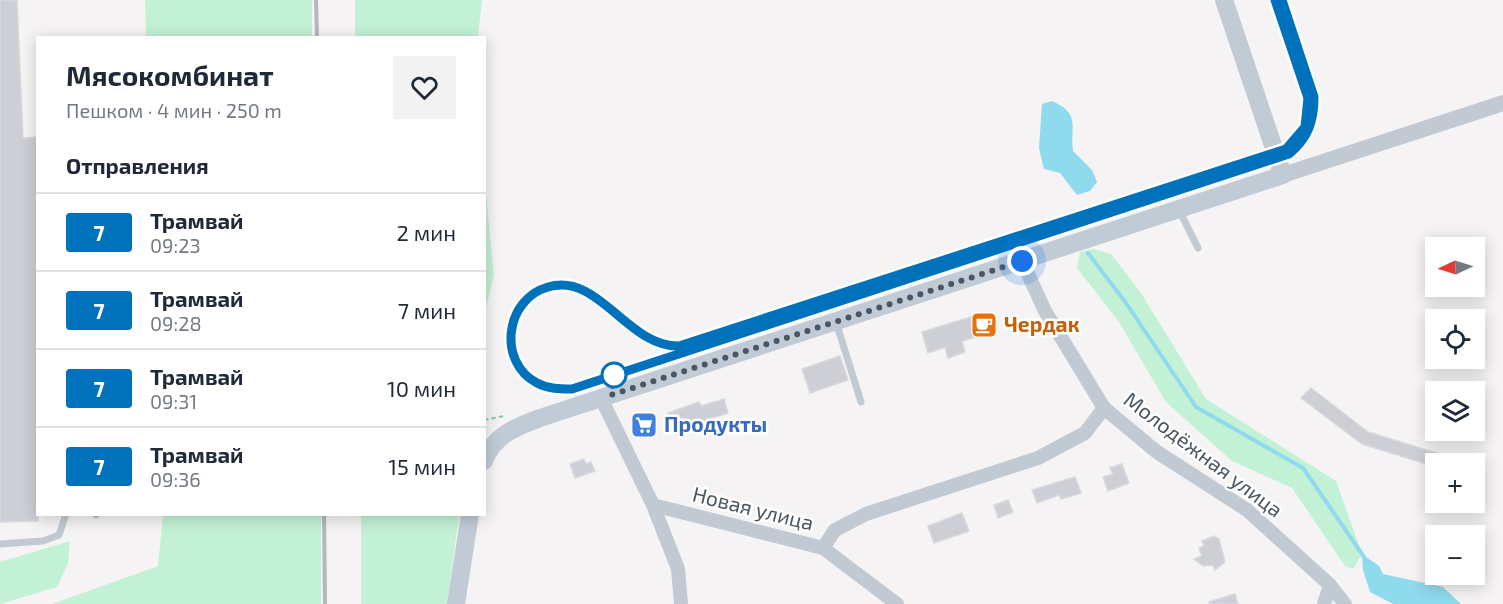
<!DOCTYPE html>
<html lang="ru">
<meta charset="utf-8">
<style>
body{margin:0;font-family:"Exo 2",sans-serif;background:#f2f2f3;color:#1f2937;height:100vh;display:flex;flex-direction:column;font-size:22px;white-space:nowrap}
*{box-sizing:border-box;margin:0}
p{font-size:20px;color:#747a83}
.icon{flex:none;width:33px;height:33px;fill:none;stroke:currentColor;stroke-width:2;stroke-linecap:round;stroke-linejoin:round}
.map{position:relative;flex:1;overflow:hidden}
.side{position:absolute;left:36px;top:36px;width:450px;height:480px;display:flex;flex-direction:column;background:#fff;border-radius:0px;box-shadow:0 3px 15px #0003}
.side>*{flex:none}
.badge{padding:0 12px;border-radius:4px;font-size:21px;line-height:39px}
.needle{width:39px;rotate:266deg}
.fabs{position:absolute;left:1425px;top:237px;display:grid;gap:12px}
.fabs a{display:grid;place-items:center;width:60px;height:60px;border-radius:0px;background:#fff;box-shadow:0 3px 15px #0003;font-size:30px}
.you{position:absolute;width:30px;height:30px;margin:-15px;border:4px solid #fff;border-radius:50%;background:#1a73e8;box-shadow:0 0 0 9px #1a73e833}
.map>.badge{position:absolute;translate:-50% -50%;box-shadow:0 0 0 3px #fff}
h2{padding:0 30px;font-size:22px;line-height:54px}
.round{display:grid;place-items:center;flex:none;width:63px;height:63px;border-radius:0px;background:#f2f2f3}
.head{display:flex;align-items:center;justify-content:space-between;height:102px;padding:0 30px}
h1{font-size:28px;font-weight:700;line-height:45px}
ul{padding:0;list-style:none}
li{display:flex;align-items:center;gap:18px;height:78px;padding:0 30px;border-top:2px solid #e0e1e3}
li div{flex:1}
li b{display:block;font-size:22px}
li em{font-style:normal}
li .badge{min-width:66px;font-weight:700;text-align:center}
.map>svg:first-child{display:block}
</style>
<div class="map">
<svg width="1503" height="604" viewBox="0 0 1503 604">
<rect width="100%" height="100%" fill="#f5f3f3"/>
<g fill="#c3f1d5">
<polygon points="145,0 312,0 312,37 146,37"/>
<polygon points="355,0 482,0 478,37 355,37"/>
<polygon points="485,184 494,275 485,312 484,312"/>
<polygon points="1094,249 1111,254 1141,293 1206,399 1336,481 1362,554 1353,569 1345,566 1292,488 1232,461 1166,402 1119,322 1077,268 1080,252"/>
<polygon points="163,515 321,515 321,604 52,604 158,566"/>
<polygon points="361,515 459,515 447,604 361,604"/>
<polygon points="70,541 68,563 57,587 0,604 0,562"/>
</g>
<g fill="#90daee">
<path d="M1052 101C1081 114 1070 125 1073 151L1092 170 1097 182 1090 191 1077 195 1060 173 1044 169 1039 148 1042 104Z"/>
<polygon points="1362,554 1379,566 1383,574 1443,587 1461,604 1393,604 1370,592 1363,570"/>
</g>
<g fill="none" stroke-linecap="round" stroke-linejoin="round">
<polyline stroke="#90daee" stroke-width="4" points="1088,253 1126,303 1196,407 1303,468 1364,557"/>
</g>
<g fill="#cdcfd5" stroke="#d7d9de" stroke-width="1.5">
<polygon points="0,0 17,0 23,138 38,137 38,521 0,522"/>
<polygon points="984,313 990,333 962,341 965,352 948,358 945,347 928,353 922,332"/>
<polygon points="840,356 848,380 810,393 802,369"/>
<polygon points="1311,388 1368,432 1463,461 1463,464 1436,464 1436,467 1362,444 1301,398"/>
<polygon points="724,399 728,413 706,420 707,425 676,435 668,413 699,402 701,406"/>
<polygon points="650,417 654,429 639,435 635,422"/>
<polygon points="584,459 586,464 591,462 595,471 575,478 570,464"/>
<polygon points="1122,464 1129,483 1108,491 1103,477 1113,474 1110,468"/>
<polygon points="1075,477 1081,493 1061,499 1059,495 1037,503 1032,490"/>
<polygon points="1008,500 1013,512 998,518 994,505"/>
<polygon points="962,513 969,531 934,543 928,526"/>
<polygon points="1214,536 1219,539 1225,562 1215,570 1213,565 1203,566 1194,559 1202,556 1199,548 1204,546 1202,541"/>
<polygon points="1235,594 1238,604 1210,604 1209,602"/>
</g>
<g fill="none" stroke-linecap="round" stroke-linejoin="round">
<polyline stroke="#7ad0a6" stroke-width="2" stroke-dasharray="4.5 3" stroke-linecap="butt" points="484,420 504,416"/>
<g stroke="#c1cad2" stroke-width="7">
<polyline points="1179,210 1198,248"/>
<polyline points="836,322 861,402"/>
<polyline points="96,514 96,515"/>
<polyline points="0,544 43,541 59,535 66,514"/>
</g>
<g stroke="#c1cad2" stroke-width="14">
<polyline points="1022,261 1045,311 1104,408 1157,452 1247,510 1330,585 1345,604"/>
<polyline points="601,398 653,505 678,569 681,604"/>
<polyline points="653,505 823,548 897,604"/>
<polyline points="823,548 835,530 866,514 1038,458 1085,433 1104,408"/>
<polyline points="1324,604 1330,585"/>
</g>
<polyline stroke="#c1cad2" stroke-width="16" points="1283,175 1503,103"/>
<g stroke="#c1cbd6" stroke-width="18">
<path d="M484 461C494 435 516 427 540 418L1283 175 1224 0"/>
<polyline points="456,604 470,514"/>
</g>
<path stroke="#b5b8bd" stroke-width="1.5" d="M1275 0 1308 98 1305 127 1286 149 679 346C627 347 599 272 548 287 505 299 497 362 537 383 548 389 560 389 572 389L1289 154C1308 137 1314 122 1314 97L1282 0"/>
<g stroke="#b5b8bd" stroke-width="4">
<polyline points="316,0 317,38"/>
<polyline points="324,514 325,604"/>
</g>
</g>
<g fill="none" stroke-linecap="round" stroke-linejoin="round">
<defs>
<path id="line" d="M1275 0 1308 98 1305 127 1286 149 679 346C627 347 599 272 548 287 505 299 497 362 537 383 548 389 560 389 572 389L1289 154C1308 138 1314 122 1314 97L1282 0"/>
</defs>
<use href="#line" stroke="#fff" stroke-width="14"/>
<use href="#line" stroke="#0072bc" stroke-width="9"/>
<polyline stroke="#4a5661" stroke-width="6" stroke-dasharray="0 10.8" points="614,375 611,395 1022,261"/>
</g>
<defs>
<symbol id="cafe-square" viewBox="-11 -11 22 22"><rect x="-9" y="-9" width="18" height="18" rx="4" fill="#e8710a" stroke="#fff"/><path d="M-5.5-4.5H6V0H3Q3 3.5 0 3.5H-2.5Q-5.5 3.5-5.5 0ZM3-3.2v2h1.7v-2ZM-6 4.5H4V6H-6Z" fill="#fff"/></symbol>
<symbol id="supermarket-square" viewBox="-11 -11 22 22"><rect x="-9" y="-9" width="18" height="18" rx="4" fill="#3f7fe0" stroke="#fff"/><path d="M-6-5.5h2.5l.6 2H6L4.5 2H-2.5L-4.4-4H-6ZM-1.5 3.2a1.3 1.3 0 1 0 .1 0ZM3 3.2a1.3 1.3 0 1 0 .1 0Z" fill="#fff"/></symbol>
</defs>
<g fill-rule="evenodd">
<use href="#cafe-square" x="969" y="310" width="30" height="30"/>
<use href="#supermarket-square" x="629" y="410" width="30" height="30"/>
</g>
<circle fill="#fff" stroke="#0072bc" stroke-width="3" cx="614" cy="375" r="12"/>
<g text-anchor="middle" stroke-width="5" stroke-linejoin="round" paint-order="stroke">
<g font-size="21" font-weight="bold" fill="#c56008" stroke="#fff" text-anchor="start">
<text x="1004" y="332">Чердак</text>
</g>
<g font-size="21" font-weight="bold" fill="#366cbe" stroke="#fff" text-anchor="start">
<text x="664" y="432">Продукты</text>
</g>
<g font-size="21" fill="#4a5661" stroke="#fff">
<text transform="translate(1203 455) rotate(37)" y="7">Молодёжная улица</text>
<text transform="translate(753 509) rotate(14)" y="7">Новая улица</text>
</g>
</g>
</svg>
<div class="fabs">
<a><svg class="needle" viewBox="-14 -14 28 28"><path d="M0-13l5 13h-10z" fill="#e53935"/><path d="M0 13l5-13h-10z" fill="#747a83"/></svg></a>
<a><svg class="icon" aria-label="locate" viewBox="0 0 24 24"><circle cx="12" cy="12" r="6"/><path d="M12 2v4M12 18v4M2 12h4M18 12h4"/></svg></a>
<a><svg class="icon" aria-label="layers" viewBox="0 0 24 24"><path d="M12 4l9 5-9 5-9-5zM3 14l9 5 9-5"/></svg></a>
<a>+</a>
<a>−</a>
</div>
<div class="you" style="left:1022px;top:261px"></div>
<section class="side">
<div class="head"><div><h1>Мясокомбинат</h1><p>Пешком · 4 мин · 250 m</p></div><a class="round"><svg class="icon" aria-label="heart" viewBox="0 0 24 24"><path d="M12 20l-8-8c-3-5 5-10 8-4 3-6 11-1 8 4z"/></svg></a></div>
<h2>Отправления</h2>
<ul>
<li><span class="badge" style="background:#0072bc;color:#fff">7</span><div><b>Трамвай</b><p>09:23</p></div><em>2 мин</em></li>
<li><span class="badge" style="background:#0072bc;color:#fff">7</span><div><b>Трамвай</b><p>09:28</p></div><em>7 мин</em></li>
<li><span class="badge" style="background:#0072bc;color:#fff">7</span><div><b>Трамвай</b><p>09:31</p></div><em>10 мин</em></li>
<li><span class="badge" style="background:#0072bc;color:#fff">7</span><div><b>Трамвай</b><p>09:36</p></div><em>15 мин</em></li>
</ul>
</section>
</div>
